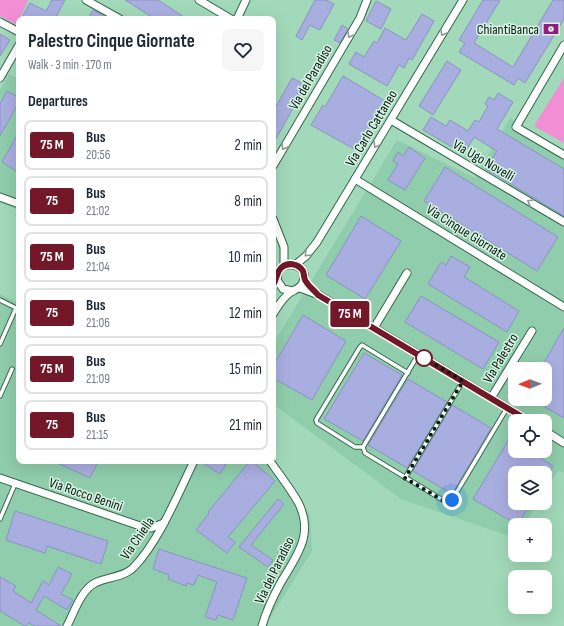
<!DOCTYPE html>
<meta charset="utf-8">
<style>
body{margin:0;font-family:"Sofia Sans Condensed",sans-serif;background:#f6f6f7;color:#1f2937;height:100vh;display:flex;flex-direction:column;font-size:15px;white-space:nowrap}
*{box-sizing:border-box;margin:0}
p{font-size:13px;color:#747a83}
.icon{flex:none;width:22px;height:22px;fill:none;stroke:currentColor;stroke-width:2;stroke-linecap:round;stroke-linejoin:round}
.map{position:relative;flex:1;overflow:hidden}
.details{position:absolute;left:16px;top:16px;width:260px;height:448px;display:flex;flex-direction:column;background:#fff;border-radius:8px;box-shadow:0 4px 16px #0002}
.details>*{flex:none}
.badge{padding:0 8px;border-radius:3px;font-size:14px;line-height:26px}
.needle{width:26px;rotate:269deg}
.buttons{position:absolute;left:508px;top:362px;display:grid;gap:8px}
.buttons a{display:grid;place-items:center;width:44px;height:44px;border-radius:8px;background:#fff;box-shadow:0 4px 16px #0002;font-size:20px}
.you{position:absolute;width:20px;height:20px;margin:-10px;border:3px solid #fff;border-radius:50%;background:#1a73e8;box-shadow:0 0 0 6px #1a73e833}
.map>.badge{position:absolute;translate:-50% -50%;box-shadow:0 0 0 2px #fff}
h2{padding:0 12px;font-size:15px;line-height:36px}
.round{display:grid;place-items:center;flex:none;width:42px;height:42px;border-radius:8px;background:#f6f6f7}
.summary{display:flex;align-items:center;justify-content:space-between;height:68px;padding:0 12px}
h1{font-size:19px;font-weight:700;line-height:30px}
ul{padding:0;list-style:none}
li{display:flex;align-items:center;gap:12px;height:50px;margin:0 8px 6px;padding:0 4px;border:2px solid #e0e1e3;border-radius:8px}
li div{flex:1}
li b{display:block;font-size:15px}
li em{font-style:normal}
li .badge{min-width:44px;font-weight:700;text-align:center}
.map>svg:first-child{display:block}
</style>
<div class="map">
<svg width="564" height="626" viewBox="0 0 564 626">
<rect width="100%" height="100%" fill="#a2d9ba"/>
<g fill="#8fcdac" fill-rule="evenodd">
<polygon points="9,74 19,80 19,210 0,203 0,90"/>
<path d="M510 118 564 152V473L558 471 545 492V473H515V503H538L524 525H515V538L401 499 273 404V344L397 140 475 178ZM515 369H545V399H515ZM515 421H545V451H515Z"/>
<polygon points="0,294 19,304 19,461 273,461 273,458 310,515 312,551 269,620 268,626 0,626"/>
</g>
<g fill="#f28ed3">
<polygon points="0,0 28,0 17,25 0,16"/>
<polygon points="564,78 564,143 534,126"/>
</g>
<g fill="#a9aee0" stroke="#8d92c2">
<polygon points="52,0 65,0 55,19 21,19 30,3 46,11"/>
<polygon points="125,0 158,0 187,19 155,19"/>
<polygon points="315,0 326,0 334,4 320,30 310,25 302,40 296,36"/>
<polygon points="483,0 500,0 474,43 513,67 553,0 564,0 564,19 525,83 518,78 514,85 459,52 465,43 459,40"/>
<polygon points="376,1 391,9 381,29 366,21"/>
<polygon points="93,10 102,15 110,19 88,19"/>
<polygon points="422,14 434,21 412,60 409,58 404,68 399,65 387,86 349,64 356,52 364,57 374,41 377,43 385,28 406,40"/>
<polygon points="342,25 348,29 340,43 334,40"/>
<polygon points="0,34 10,40 0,56"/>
<polygon points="447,61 461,70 433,115 419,106"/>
<polygon points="343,76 385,101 356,150 311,125 323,105 325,107"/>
<polygon points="292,78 306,85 273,144 273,112"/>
<polygon points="7,91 19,98 19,102 0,136 0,104"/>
<polygon points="498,93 513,102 497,129 564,169 564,216 486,169 497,151 474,137 464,154 423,130 431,117 446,126 450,120 468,131 475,120 479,122 488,106 485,104 489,97 494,100"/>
<polygon points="19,132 19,166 16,171 2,162"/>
<polygon points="409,147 425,158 405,190 388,180 398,164 393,161 398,152 403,156"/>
<polygon points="445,167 558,237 537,271 424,201"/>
<polygon points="361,216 401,241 365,299 326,275"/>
<polygon points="451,256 470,267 464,277 519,311 507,332 428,284 441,262 446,265"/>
<polygon points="421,296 499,342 483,369 405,322"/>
<polygon points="303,315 346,341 312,400 273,378 273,366"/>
<polygon points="564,328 564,418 531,399 545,399 545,369 540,369"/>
<polygon points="364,353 402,375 363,441 324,419"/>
<polygon points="408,379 447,402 407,468 368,445"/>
<polygon points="452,405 491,428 452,494 413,471"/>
<polygon points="509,439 515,442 515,451 529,451 553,466 549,473 515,473 515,503 531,503 518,525 473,499"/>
<polygon points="53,461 98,461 90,478"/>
<polygon points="200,461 219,461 226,465 220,474"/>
<polygon points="250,461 252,461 275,481 228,537 235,542 227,553 196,530 209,513 208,512"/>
<polygon points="278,499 284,504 251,545 273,560 268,567 239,547"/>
<polygon points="15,511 108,541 101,564 47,546 45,553 6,540"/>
<polygon points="159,549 247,578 233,620 218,615 216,620 205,617 217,582 198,575 194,585 187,583 186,586 168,579 169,575 153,569"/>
<polygon points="58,567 72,574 61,594 73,600 67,610 44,596 36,610 61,626 34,626 29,623 25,626 0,611 0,577 16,586 13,591 31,603 43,581 49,585"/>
</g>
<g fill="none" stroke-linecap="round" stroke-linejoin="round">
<defs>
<g id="lane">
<polyline points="0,300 16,308 0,344"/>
<polyline points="418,355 363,447 365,453 446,502 452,500 507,408"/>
<polyline points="0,396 12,369"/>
<polyline points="363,447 355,447 317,423 316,420 360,347 362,345 408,373"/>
<polyline points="405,478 463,381"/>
<polyline points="0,519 15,484"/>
</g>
<g id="street">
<polyline points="86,0 120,19"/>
<polyline points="199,0 231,19"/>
<polyline points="237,19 246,0"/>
<polyline points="0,22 19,32"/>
<polyline points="564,45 516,127 564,155"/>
<polyline points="0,78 19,45"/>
<polyline points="391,120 564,222"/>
<polyline points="273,166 360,18 367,0"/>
<polyline points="355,179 564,307"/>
<polyline points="0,197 19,204"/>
<polyline points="273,219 284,247 284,266"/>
<polyline points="295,265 306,256 317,242 463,0"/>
<polyline points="300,288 319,295 529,421"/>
<path d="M273 314C278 306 283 297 291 292 296 289 301 288 303 282 310 267 288 258 278 271L277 280 283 289 293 291"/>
<polyline points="374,328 407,273"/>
<polyline points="491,398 532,331"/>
<polyline points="545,431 564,443"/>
<polyline points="0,478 143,527 151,528 164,523"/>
<path d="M67 626C74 613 81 590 95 583 107 577 125 577 134 567 159 541 178 494 194 461"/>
<path d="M262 626C266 612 273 597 280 584 296 556 315 535 298 502 290 488 279 474 270 461"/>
</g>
</defs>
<use href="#lane" stroke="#33674d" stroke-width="5.5"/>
<use href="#street" stroke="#33674d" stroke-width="9"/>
<use href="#lane" stroke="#fff" stroke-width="3.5"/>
<use href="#street" stroke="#fff" stroke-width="7"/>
</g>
<defs><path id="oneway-chevron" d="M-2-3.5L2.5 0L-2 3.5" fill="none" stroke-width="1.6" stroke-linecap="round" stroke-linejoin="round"/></defs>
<g stroke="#8f9994">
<use href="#oneway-chevron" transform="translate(443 33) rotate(121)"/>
<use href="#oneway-chevron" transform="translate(350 35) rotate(120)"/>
<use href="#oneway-chevron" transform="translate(376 145) rotate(121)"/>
<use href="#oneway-chevron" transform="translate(284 147) rotate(120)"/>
<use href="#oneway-chevron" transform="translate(530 202) rotate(-150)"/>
<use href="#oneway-chevron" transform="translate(307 254) rotate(134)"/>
</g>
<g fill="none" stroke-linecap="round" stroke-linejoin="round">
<defs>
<path id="line" d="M273 285C277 279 276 273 281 268 287 262 298 263 303 271 304 274 304 278 305 280 308 286 314 290 318 295L529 421"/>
</defs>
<use href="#line" stroke="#fff" stroke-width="9"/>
<use href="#line" stroke="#721828" stroke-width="6"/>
<polyline stroke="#071c12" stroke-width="4" stroke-dasharray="0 7.2" points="424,358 463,381 405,478 446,502 452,500"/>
</g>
<defs>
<symbol id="bank-bare" viewBox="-9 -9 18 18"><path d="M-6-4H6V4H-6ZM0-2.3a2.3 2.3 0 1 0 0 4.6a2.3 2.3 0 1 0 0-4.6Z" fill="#951d79" stroke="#d8f3e3" stroke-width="2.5" paint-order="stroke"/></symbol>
</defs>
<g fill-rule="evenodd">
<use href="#bank-bare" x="540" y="18" width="22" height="22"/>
</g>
<circle fill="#fff" stroke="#721828" stroke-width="2" cx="424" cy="358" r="8"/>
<g text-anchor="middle" stroke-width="3" stroke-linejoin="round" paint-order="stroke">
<g font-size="14" fill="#071c12" stroke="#d8f3e3" text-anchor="end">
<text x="539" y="34">ChiantiBanca</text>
</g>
<g font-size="14" fill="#071c12" stroke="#d8f3e3">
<text transform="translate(310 77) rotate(-60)" y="5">Via del Paradiso</text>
<text transform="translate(371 128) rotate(-59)" y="5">Via Carlo Cattaneo</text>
<text transform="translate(484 160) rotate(30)" y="5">Via Ugo Novelli</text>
<text transform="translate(467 232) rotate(32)" y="5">Via Cinque Giornate</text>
<text transform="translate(500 358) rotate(-59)" y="5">Via Palestro</text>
<text transform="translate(86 494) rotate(19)" y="5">Via Rocco Benini</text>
<text transform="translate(137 538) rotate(-55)" y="5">Via Chiella</text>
<text transform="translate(274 570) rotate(-64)" y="5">Via del Paradiso</text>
</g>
</g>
</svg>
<div class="buttons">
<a><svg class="needle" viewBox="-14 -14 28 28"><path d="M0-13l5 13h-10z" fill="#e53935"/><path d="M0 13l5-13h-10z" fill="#747a83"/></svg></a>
<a><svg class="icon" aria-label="locate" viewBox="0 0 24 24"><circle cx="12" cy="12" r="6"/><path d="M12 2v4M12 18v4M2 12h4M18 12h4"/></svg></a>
<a><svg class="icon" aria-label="layers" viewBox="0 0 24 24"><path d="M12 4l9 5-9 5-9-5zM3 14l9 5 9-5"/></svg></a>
<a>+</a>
<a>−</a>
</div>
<div class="you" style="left:452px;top:500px"></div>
<b class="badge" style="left:350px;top:314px;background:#721828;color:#fff">75 M</b>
<section class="details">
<div class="summary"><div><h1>Palestro Cinque Giornate</h1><p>Walk · 3 min · 170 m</p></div><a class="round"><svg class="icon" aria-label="heart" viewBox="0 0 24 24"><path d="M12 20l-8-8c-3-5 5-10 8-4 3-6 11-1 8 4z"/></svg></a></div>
<h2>Departures</h2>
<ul>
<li><span class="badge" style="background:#721828;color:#fff">75 M</span><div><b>Bus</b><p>20:56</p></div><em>2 min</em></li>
<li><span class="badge" style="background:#721828;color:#fff">75</span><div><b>Bus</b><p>21:02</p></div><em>8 min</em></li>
<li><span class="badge" style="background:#721828;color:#fff">75 M</span><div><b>Bus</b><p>21:04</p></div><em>10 min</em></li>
<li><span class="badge" style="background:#721828;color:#fff">75</span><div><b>Bus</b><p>21:06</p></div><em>12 min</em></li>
<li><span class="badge" style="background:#721828;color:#fff">75 M</span><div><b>Bus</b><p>21:09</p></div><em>15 min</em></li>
<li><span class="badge" style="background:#721828;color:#fff">75</span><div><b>Bus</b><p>21:15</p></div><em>21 min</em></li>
</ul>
</section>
</div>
